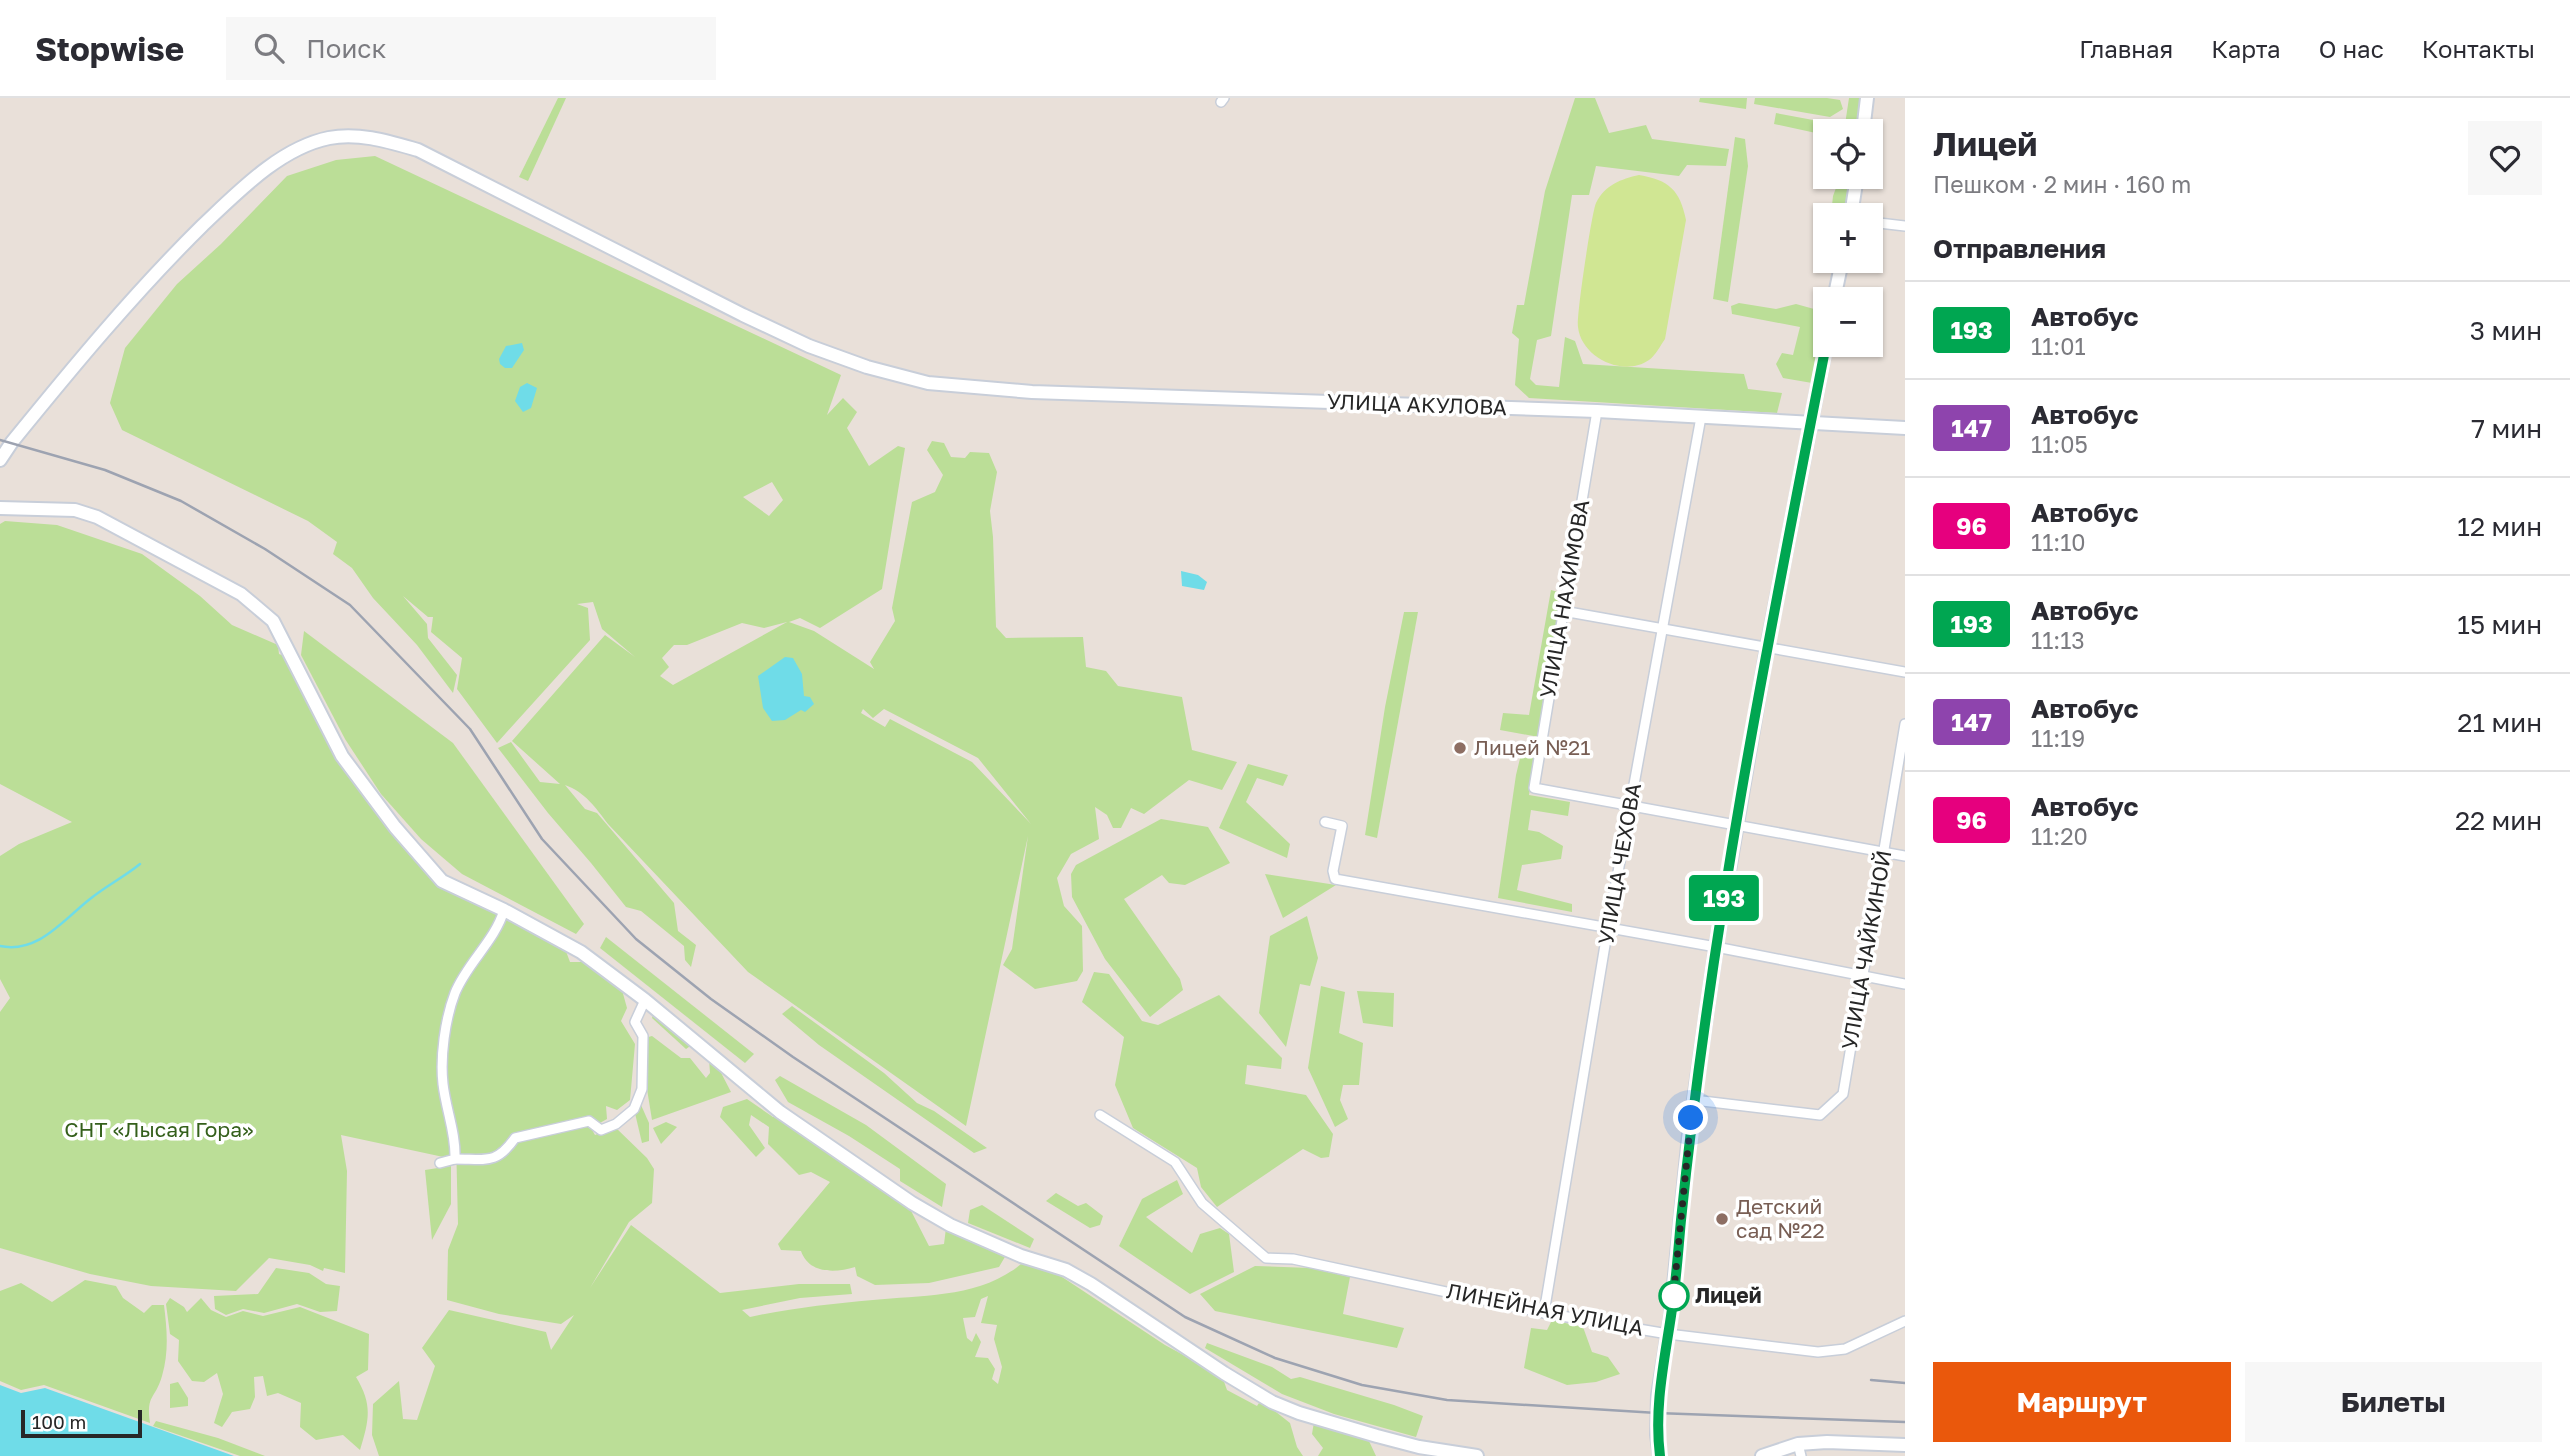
<!DOCTYPE html>
<html lang="ru">
<meta charset="utf-8">
<style>
body{margin:0;font-family:"Golos Text",sans-serif;background:#f7f7f7;color:#2b2b33;height:100vh;display:flex;flex-direction:column;font-size:26px;white-space:nowrap}
*{box-sizing:border-box;margin:0}
p{font-size:23px;color:#7c7c81}
.icon{flex:none;width:38px;height:38px;fill:none;stroke:currentColor;stroke-width:2;stroke-linecap:round;stroke-linejoin:round}
.map{position:relative;flex:1;overflow:hidden}
.panel{display:flex;flex-direction:column;background:#fff;width:665px}
.panel>*{flex:none}
.badge{padding:0 14px;border-radius:5px;font-size:24px;line-height:46px}
.buttons{position:absolute;left:1813px;top:21px;display:grid;gap:14px}
.buttons a{display:grid;place-items:center;width:70px;height:70px;border-radius:0px;background:#fff;box-shadow:0 2px 5px #0004;font-size:35px}
.scale{position:absolute;left:21px;bottom:18px;width:121px;box-sizing:border-box;padding-left:7px;border:4px solid #272727;border-top:0;font-size:19px;line-height:24px;white-space:nowrap;color:#272727;-webkit-text-stroke:5px #fff;paint-order:stroke}
.you{position:absolute;width:35px;height:35px;margin:-18px;border:5px solid #fff;border-radius:50%;background:#1a73e8;box-shadow:0 0 0 10px #1a73e833}
.map>.badge{position:absolute;translate:-50% -50%;box-shadow:0 0 0 4px #fff}
h2{padding:0 28px;font-size:26px;line-height:63px}
.round{display:grid;place-items:center;flex:none;width:74px;height:74px;border-radius:0px;background:#f7f7f7}
.summary{display:flex;align-items:center;justify-content:space-between;height:119px;padding:0 28px}
h1{font-size:33px;font-weight:700;line-height:52px}
.button{display:flex;gap:14px;margin-top:auto;padding:14px 28px}
.button a{flex:1;height:80px;border-radius:0px;background:#ea580c;color:#fff;font-size:28px;font-weight:700;line-height:80px;text-align:center}
.button a+a{background:#f7f7f7;color:#2b2b33}
ul{padding:0;list-style:none}
li{display:flex;align-items:center;gap:21px;height:98px;padding:0 28px;border-top:2px solid #e1e1e2}
li div{flex:1}
li b{display:block;font-size:26px}
li em{font-style:normal}
li .badge{min-width:77px;font-weight:700;text-align:center}
header{display:flex;align-items:center;gap:42px;box-sizing:border-box;height:98px;padding:0 35px;background:#fff;border-bottom:2px solid #e1e1e2}
header strong{font-size:33px}
nav{display:flex;gap:38px;margin-inline-start:auto;font-size:24px}
.search{width:490px;height:63px;background:#f7f7f7;display:flex;align-items:center;gap:18px;box-sizing:border-box;padding:0 24px;border-radius:0px;color:#7c7c81;font-size:26px}
main{display:flex;flex:1;min-height:0}
.map>svg:first-child{display:block}
</style>
<header>
<strong>Stopwise</strong>
<div class="search"><svg class="icon" aria-label="search" viewBox="0 0 24 24"><circle cx="10" cy="10" r="6"/><path d="M15 15l6 6"/></svg>Поиск</div>
<nav><a>Главная</a><a>Карта</a><a>О нас</a><a>Контакты</a></nav>
</header>
<main>
<div class="map">
<svg width="1905" height="1358" viewBox="0 0 1905 1358">
<rect width="100%" height="100%" fill="#e9e0d9"/>
<g fill="#bbde97" fill-rule="evenodd">
<polygon points="558,0 566,0 528,83 519,79"/>
<polygon points="1575,0 1595,0 1609,35 1646,27 1652,41 1729,51 1726,68 1687,67 1679,78 1596,68 1589,97 1572,97 1551,238 1537,242 1530,281 1536,287 1559,289 1565,239 1575,243 1583,266 1744,276 1748,291 1782,295 1777,315 1529,300 1515,287 1519,241 1512,235 1517,207 1524,207 1545,93"/>
<polygon points="1700,0 1747,0 1746,11 1699,4"/>
<polygon points="1755,0 1827,0 1840,2 1843,11 1830,19 1754,6"/>
<polygon points="1849,0 1863,0 1858,33 1844,33"/>
<polygon points="1776,15 1840,27 1839,33 1825,33 1825,37 1774,26"/>
<polygon points="1735,39 1745,41 1748,68 1728,204 1713,201"/>
<path d="M375 58 841 277 827 317 843 300 857 314 847 330 869 368 898 348 905 350 882 491 820 530 800 520 789 524 814 533 874 571 870 564 895 523 892 510 912 404 935 394 943 377 927 352 932 343 944 345 951 359 965 360 970 354 989 355 997 374 990 413 993 439 996 529 1006 540 1083 539 1086 569 1106 573 1118 588 1182 599 1192 652 1237 664 1222 692 1189 682 1144 716 1131 710 1121 730H1113L1107 717 1095 709 1099 741 1071 756 1057 780 1064 808 1082 828 1083 873 1077 883 1035 891 1003 867 1012 851 1028 738 966 1028 748 874 608 726C596 710 585 694 565 687L585 711 597 715 674 805 678 833 696 847 691 869 685 862 684 848 641 813 626 809 591 765 548 715 498 650 511 644 540 684 560 686 512 643 605 537 635 559 602 531 593 504 577 506 588 510 590 542 497 645 457 591 462 560 431 534 433 519H428L403 498 427 526 428 540 457 577 453 595 417 547 373 500 352 470 333 456 337 444 308 423 122 332 110 305 125 250 177 186 221 146 287 78 336 62ZM772 384 783 402 769 418 743 399ZM787 524 673 587 660 578 669 569 662 560 674 547H687L742 525 764 530ZM863 611 873 620 884 611 978 660 1031 726 972 664 890 621 885 629 861 615Z"/>
<path d="M1840 79H1852C1850 92 1845 103 1844 117H1831L1833 98Z"/>
<polygon points="1819,204 1825,205 1825,209 1812,285 1783,280 1776,266 1782,255 1793,257 1800,229 1732,216 1731,208 1739,205 1776,211 1796,206 1814,211"/>
<polygon points="5,423 57,427 142,456 200,498 232,527 278,547 279,556 287,559 316,621 350,677 393,738 440,790 460,789 502,813 497,826 466,868 441,948 453,1048 448,1060 341,1037 347,1073 345,1175 324,1170 323,1173 310,1167 269,1160 236,1193 151,1188 90,1176 0,1150 0,914 10,900 0,881 0,758 19,746 72,724 0,686 0,426"/>
<polygon points="1551,492 1562,495 1539,639 1500,632 1503,615 1529,617"/>
<polygon points="1404,514 1418,514 1377,740 1365,737 1385,609"/>
<polygon points="304,533 453,645 584,826 576,836 462,776 421,741 381,696 345,641 301,557"/>
<polygon points="1524,644 1537,647 1529,697 1570,704 1568,718 1531,712 1528,732 1539,734 1563,748 1561,761 1522,767 1517,792 1572,806 1572,814 1498,800 1516,677"/>
<polygon points="1248,666 1288,677 1283,688 1257,680 1246,704 1290,746 1287,760 1219,730"/>
<polygon points="1161,721 1208,729 1230,765 1185,787 1169,785 1162,777 1124,801 1180,881 1183,892 1150,919 1105,861 1072,799 1071,776 1076,767"/>
<polygon points="1265,776 1336,787 1283,820"/>
<path d="M508 818 564 848 570 864H591L622 892 627 910 621 923 635 946 630 1002 617 1012 606 1008 607 1021 591 1030 595 1037 615 1029 647 1060 654 1071 652 1105 629 1124 590 1190 631 1127 720 1195 799 1186H850L852 1196 800 1200 742 1212 750 1219C791 1210 831 1206 873 1202 923 1197 980 1200 1021 1166L1053 1173 1165 1247 1222 1278 1227 1292 1257 1308 1261 1302 1290 1325 1297 1349 1303 1358H379L372 1337 373 1306 399 1283 403 1321 417 1322 435 1268 422 1250 449 1212 546 1234 551 1252 574 1217 561 1226 499 1216 447 1202 448 1152 458 1126 456 1043 444 981 447 936 458 892ZM988 1198 981 1225 997 1227 994 1241 1002 1269 998 1286 992 1281 995 1271 988 1260 975 1259 981 1244 976 1235 972 1244 967 1240 963 1220 975 1219 981 1201Z"/>
<polygon points="1307,818 1318,860 1310,888 1300,886 1286,949 1259,915 1270,838"/>
<polygon points="606,839 754,956 745,965 600,850"/>
<polygon points="1094,874 1109,876 1142,923 1158,927 1219,897 1282,960 1281,971 1247,967 1245,986 1306,997 1333,1036 1329,1059 1321,1060 1303,1051 1217,1109 1201,1089 1197,1070 1133,1030 1115,987 1124,939 1082,904"/>
<polygon points="1321,888 1345,894 1339,935 1363,945 1359,987 1343,987 1340,1002 1348,1021 1335,1029 1308,970"/>
<polygon points="1357,893 1394,895 1393,929 1363,925"/>
<polygon points="792,908 884,975 917,1005 934,1013 987,1050 974,1055 819,947 782,916"/>
<polygon points="654,913 693,946 686,951 652,920"/>
<polygon points="652,938 681,960 690,960 706,980 710,975 709,961 717,967 731,994 652,1022 641,954 641,941"/>
<polygon points="780,978 866,1027 946,1086 942,1109 900,1083 900,1071 849,1038 788,1004 775,982"/>
<path d="M747 1001 773 1019 783 1018 906 1103 929 1148 944 1146 946 1130 1009 1152 999 1169 929 1185 875 1187 857 1178 855 1169C835 1175 809 1176 801 1153L781 1152 778 1146 830 1084 811 1074 799 1077 768 1046 769 1029 751 1017 749 1027 765 1050 756 1059 720 1019 723 1009Z"/>
<polygon points="641,1007 649,1025 649,1043 642,1045 634,1011"/>
<polygon points="666,1024 677,1029 661,1046 653,1030"/>
<polygon points="451,1068 451,1106 432,1142 425,1072"/>
<polygon points="1177,1082 1183,1096 1146,1119 1192,1155 1200,1136 1220,1130 1229,1136 1234,1174 1190,1196 1119,1148 1142,1101"/>
<polygon points="1056,1095 1078,1108 1086,1105 1103,1118 1100,1127 1090,1130 1046,1103"/>
<polygon points="982,1107 1034,1141 1030,1150 968,1125 970,1112"/>
<polygon points="1255,1168 1310,1170 1350,1179 1343,1216 1404,1230 1397,1250 1215,1213 1200,1196"/>
<polygon points="276,1170 309,1175 326,1186 340,1188 337,1213 320,1214 297,1206 264,1215 243,1211 226,1217 215,1211 214,1198 258,1196"/>
<path d="M85 1182 116 1188 123 1200 144 1215 152 1207H164C167 1232 169 1254 162 1278 155 1302 146 1296 150 1325L44 1287 21 1292 0 1283V1193L21 1185 52 1204Z"/>
<path d="M170 1200 184 1209 187 1214 201 1200 211 1212 226 1219 243 1213 263 1218 300 1209 369 1236 368 1272 356 1279C373 1307 369 1322 360 1352L343 1337 316 1342 300 1329 301 1305 278 1295 267 1298 263 1278 254 1279 255 1299 250 1311 232 1314 222 1329 214 1325 223 1296 217 1275 204 1284 192 1283 178 1263 179 1242 170 1236 166 1206Z"/>
<polygon points="1552,1222 1583,1229 1592,1254 1608,1259 1620,1276 1596,1284 1567,1287 1524,1270 1531,1230 1547,1232"/>
<polygon points="1207,1245 1272,1269 1291,1281 1300,1279 1394,1307 1423,1318 1416,1339 1334,1316 1282,1296 1205,1250"/>
<polygon points="178,1284 188,1300 188,1308 170,1310 170,1286"/>
<polygon points="156,1323 218,1340 265,1358 240,1358 153,1328"/>
<polygon points="1314,1324 1368,1341 1376,1358 1318,1358 1323,1350 1312,1336"/>
</g>
<path fill="#d0e693" d="M1639 77C1669 82 1680 92 1686 122L1665 241C1660 248 1656 257 1649 262 1623 280 1581 259 1578 229 1576 219 1592 113 1596 105 1605 87 1621 81 1639 77Z"/>
<g fill="#6fdce8">
<polygon points="522,245 524,252 512,270 505,270 500,266 499,261 506,248"/>
<polygon points="527,285 537,290 531,310 523,314 515,303 520,289"/>
<polygon points="1181,473 1198,477 1207,484 1204,492 1182,488"/>
<polygon points="785,559 793,560 802,576 804,598 810,599 814,606 805,614 801,612 785,622 772,623 763,610 758,578"/>
<polygon points="0,1287 21,1295 45,1290 234,1358 0,1358"/>
</g>
<g fill="none" stroke-linecap="round" stroke-linejoin="round">
<path stroke="#6fdce8" stroke-width="2.5" d="M0 848C38 856 63 822 90 801 106 788 124 779 140 766"/>
<defs>
<g id="street">
<polyline points="1221,4 1224,0"/>
<polyline points="1871,131 1879,125 1905,128"/>
<polyline points="1597,313 1534,690 1905,758"/>
<polyline points="1563,513 1905,574"/>
<polyline points="1325,724 1342,728 1333,773 1335,781 1716,849 1905,886"/>
<polyline points="1694,1002 1820,1017 1843,996 1905,626"/>
<polyline points="1100,1017 1175,1064 1202,1105 1266,1160 1293,1161 1544,1215 1668,1236 1818,1254 1845,1251 1905,1223"/>
<path d="M455 1061C486 1061 496 1067 515 1040L589 1023 601 1032 616 1026 634 1011 642 991 643 938 635 924 645 902"/>
<path d="M440 1065 455 1061C456 1035 446 1012 443 986 440 959 445 921 455 895 467 865 495 843 504 812"/>
<polyline points="1544,1215 1608,829 1701,319"/>
<polyline points="1798,1346 1801,1358"/>
</g>
<g id="secondary">
<polyline points="1863,33 1867,0"/>
<polyline points="1851,117 1857,79"/>
<polyline points="1834,201 1842,163"/>
<path d="M0 362 12 344C73 269 134 195 203 127 238 94 280 50 329 40 359 34 390 44 418 52L743 217 809 248 867 269 928 285 1032 294 1597 313 1905 330"/>
<polyline points="0,410 75,412 97,419 241,496 273,523 342,658 395,729 442,783 504,812 581,854 645,902 780,1014 912,1105 950,1127 1021,1158 1066,1172 1091,1186 1224,1275 1272,1304 1299,1315 1377,1338 1419,1349 1477,1358"/>
<polyline points="1660,1358 1657,1337 1658,1297 1671,1217 1689,1037 1716,849 1767,550 1826,247"/>
<polyline points="1762,1358 1798,1346 1827,1344 1905,1347"/>
</g>
</defs>
<use href="#street" stroke="#c8ced9" stroke-width="12"/>
<use href="#secondary" stroke="#c8ced9" stroke-width="16"/>
<use href="#street" stroke="#fff" stroke-width="9"/>
<use href="#secondary" stroke="#fff" stroke-width="12"/>
<g stroke="#9da3b1" stroke-width="2.5">
<polyline points="0,342 105,372 181,403 265,451 350,507 470,631 542,741 636,841 711,901 793,959 1185,1219 1275,1260 1362,1287 1447,1302 1657,1315 1905,1324"/>
<polyline points="1871,1282 1905,1285"/>
</g>
</g>
<g fill="none" stroke-linecap="round" stroke-linejoin="round">
<defs>
<path id="line" d="M1660 1358C1654 1310 1664 1265 1671 1218 1676 1186 1678 1154 1681 1122 1711 828 1769 537 1826 247"/>
</defs>
<use href="#line" stroke="#fff" stroke-width="16"/>
<use href="#line" stroke="#00a651" stroke-width="10"/>
<polyline stroke="#272727" stroke-width="7" stroke-dasharray="0 12.6" points="1674,1198 1673,1202 1691,1020"/>
</g>
<g fill="#8d6e63" stroke="#fff" stroke-width="2.5">
<circle cx="1460" cy="650" r="7"/>
<circle cx="1722" cy="1121" r="7"/>
</g>
<circle fill="#fff" stroke="#00a651" stroke-width="3.5" cx="1674" cy="1198" r="14"/>
<g text-anchor="middle" stroke-width="7" stroke-linejoin="round" paint-order="stroke">
<g font-size="21" fill="#272727" stroke="#fff">
<text transform="translate(1417 307) rotate(2)" y="7">УЛИЦА АКУЛОВА</text>
<text transform="translate(1565 501) rotate(-80)" y="7">УЛИЦА НАХИМОВА</text>
<text transform="translate(1620 766) rotate(-80)" y="7">УЛИЦА ЧЕХОВА</text>
<text transform="translate(1867 852) rotate(-80)" y="7">УЛИЦА ЧАЙКИНОЙ</text>
<text transform="translate(1545 1212) rotate(11)" y="7">ЛИНЕЙНАЯ УЛИЦА</text>
</g>
<g font-size="21" fill="#785e54" stroke="#fff" text-anchor="start">
<text x="1474" y="657">Лицей №21</text>
<text x="1736" y="1116">Детский<tspan x="1736" dy="24">сад №22</tspan></text>
</g>
<g font-size="21" fill="#35601c" stroke="#fff">
<text x="159" y="1039">СНТ «Лысая Гора»</text>
</g>
<g font-size="21" font-weight="bold" fill="#272727" stroke="#fff" text-anchor="start">
<text x="1695" y="1205">Лицей</text>
</g>
</g>
</svg>
<div class="buttons">
<a><svg class="icon" aria-label="locate" viewBox="0 0 24 24"><circle cx="12" cy="12" r="6"/><path d="M12 2v4M12 18v4M2 12h4M18 12h4"/></svg></a>
<a>+</a>
<a>−</a>
</div>
<div class="scale">100 m</div>
<div class="you" style="left:1691px;top:1020px"></div>
<b class="badge" style="left:1724px;top:800px;background:#00a651;color:#fff">193</b>
</div>
<section class="panel">
<div class="summary"><div><h1>Лицей</h1><p>Пешком · 2 мин · 160 m</p></div><a class="round"><svg class="icon" aria-label="heart" viewBox="0 0 24 24"><path d="M12 20l-8-8c-3-5 5-10 8-4 3-6 11-1 8 4z"/></svg></a></div>
<h2>Отправления</h2>
<ul>
<li><span class="badge" style="background:#00a651;color:#fff">193</span><div><b>Автобус</b><p>11:01</p></div><em>3 мин</em></li>
<li><span class="badge" style="background:#8e44ad;color:#fff">147</span><div><b>Автобус</b><p>11:05</p></div><em>7 мин</em></li>
<li><span class="badge" style="background:#e6007e;color:#fff">96</span><div><b>Автобус</b><p>11:10</p></div><em>12 мин</em></li>
<li><span class="badge" style="background:#00a651;color:#fff">193</span><div><b>Автобус</b><p>11:13</p></div><em>15 мин</em></li>
<li><span class="badge" style="background:#8e44ad;color:#fff">147</span><div><b>Автобус</b><p>11:19</p></div><em>21 мин</em></li>
<li><span class="badge" style="background:#e6007e;color:#fff">96</span><div><b>Автобус</b><p>11:20</p></div><em>22 мин</em></li>
</ul>
<div class="button"><a>Маршрут</a><a>Билеты</a></div>
</section>
</main>
